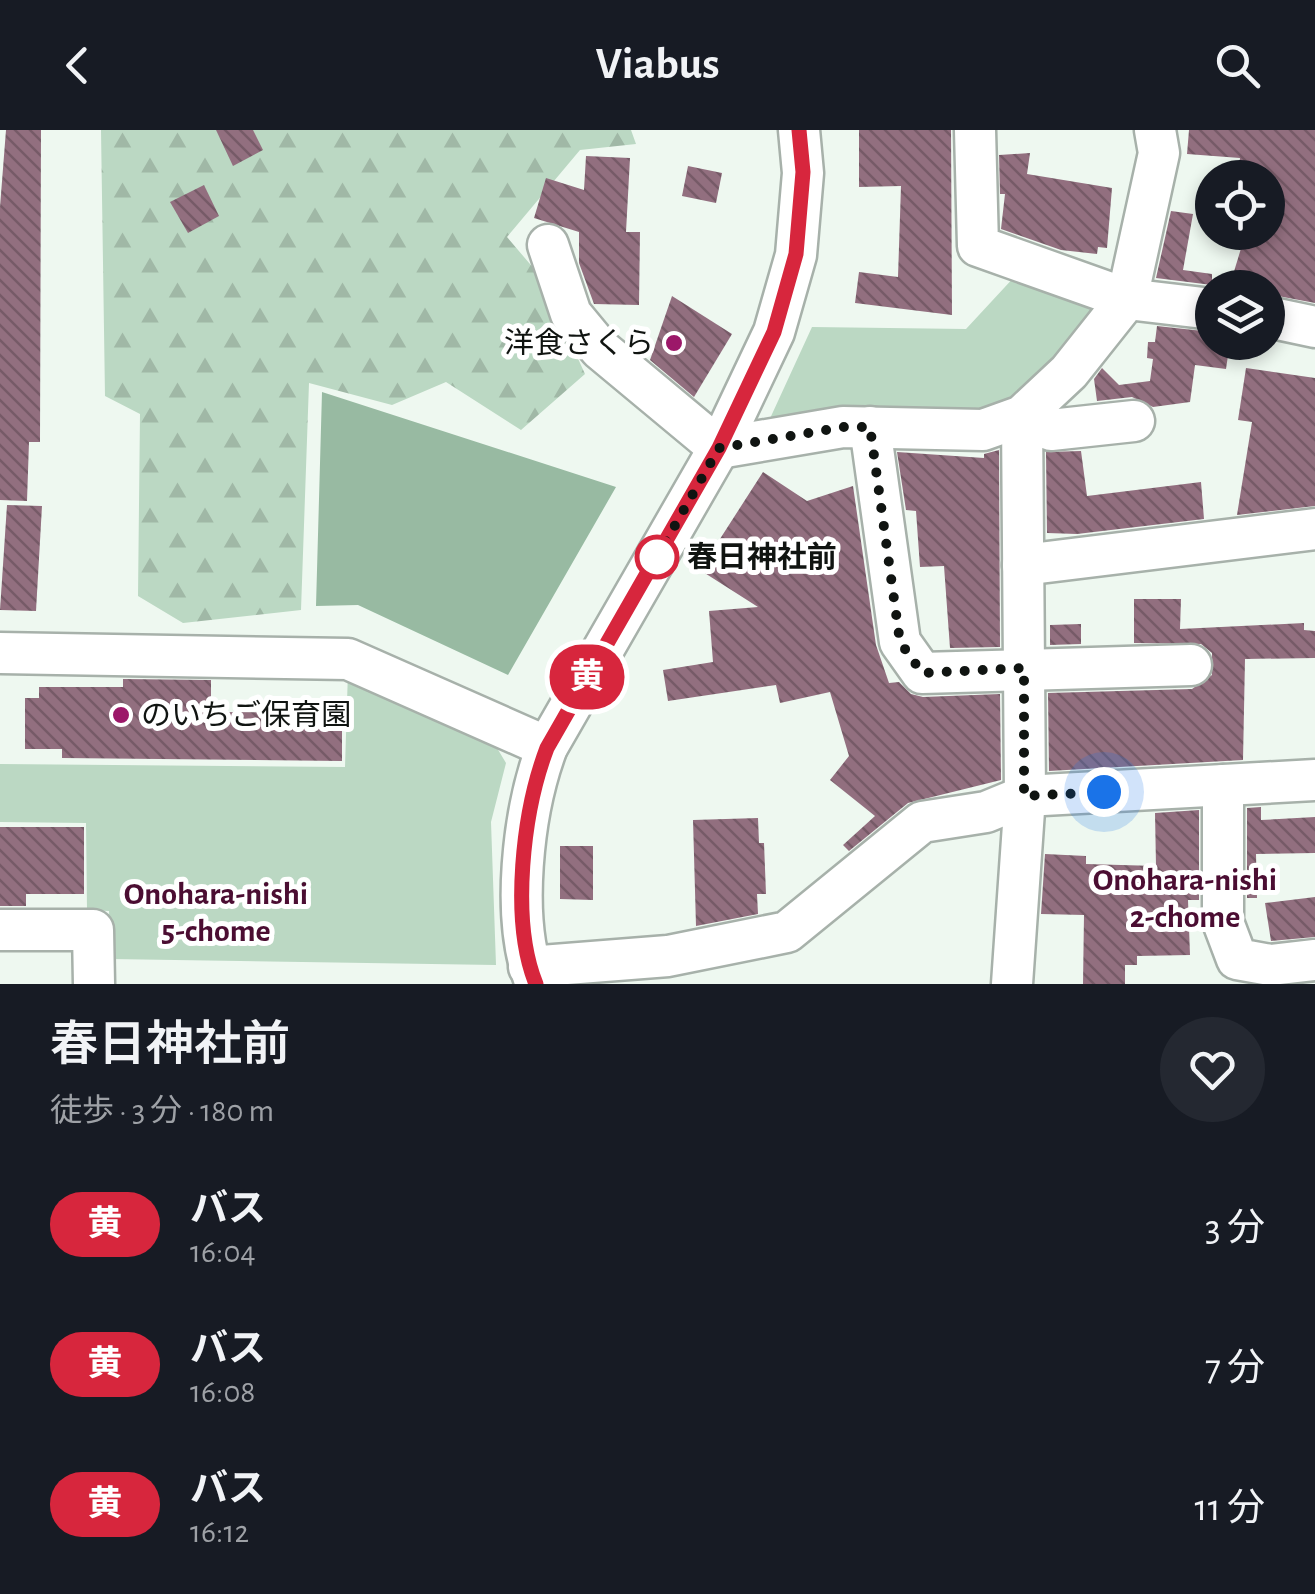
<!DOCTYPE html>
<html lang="ja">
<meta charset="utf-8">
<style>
body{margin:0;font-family:"Alegreya Sans","Noto Sans JP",sans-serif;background:#242831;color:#f1f3f6;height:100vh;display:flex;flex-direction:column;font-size:38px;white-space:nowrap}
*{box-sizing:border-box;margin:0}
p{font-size:32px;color:#9ea1a6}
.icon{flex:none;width:55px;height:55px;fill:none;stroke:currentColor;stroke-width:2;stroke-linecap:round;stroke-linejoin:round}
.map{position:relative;height:854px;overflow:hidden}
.details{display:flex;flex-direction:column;background:#171b24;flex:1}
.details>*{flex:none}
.badge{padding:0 20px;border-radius:32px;font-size:35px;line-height:65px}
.controls{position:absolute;left:1195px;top:30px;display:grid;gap:20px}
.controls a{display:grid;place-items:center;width:90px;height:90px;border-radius:50%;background:#171b24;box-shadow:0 5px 15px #0003;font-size:50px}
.you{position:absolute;width:50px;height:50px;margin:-25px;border:8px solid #fff;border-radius:50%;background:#1a73e8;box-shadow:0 0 0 15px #1a73e833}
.map>.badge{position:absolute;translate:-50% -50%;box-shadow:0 0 0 5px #fff}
.round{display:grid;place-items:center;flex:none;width:105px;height:105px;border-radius:52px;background:#242831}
.summary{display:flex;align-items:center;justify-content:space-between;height:170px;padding:0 50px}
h1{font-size:48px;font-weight:600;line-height:75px}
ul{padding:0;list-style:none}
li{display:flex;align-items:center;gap:30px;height:140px;padding:0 50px}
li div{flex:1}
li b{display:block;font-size:38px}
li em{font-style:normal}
li .badge{min-width:110px;font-weight:700;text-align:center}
header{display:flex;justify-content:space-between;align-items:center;height:130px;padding:0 50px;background:#171b24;font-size:45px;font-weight:600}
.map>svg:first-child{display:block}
</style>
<header><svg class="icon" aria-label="back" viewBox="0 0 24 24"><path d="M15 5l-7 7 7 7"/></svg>Viabus<svg class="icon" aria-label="search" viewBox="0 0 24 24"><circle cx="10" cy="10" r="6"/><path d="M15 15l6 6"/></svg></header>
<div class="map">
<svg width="1315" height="854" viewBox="0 0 1315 854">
<defs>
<pattern id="forest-firs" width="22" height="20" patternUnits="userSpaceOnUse" patternTransform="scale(2.5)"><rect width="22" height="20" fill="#bbd8c3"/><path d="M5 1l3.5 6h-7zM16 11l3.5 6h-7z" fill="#a0b8a6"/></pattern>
<pattern id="building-back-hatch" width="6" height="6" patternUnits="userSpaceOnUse" patternTransform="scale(2.5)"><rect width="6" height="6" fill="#926f7f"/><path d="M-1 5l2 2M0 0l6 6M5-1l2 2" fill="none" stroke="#765a67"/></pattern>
</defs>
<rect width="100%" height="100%" fill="#eef8f0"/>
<g fill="#bbd8c3">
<polygon points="1017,144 1098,179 1049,238 1014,269 981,281 829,279 767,295 812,197 966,199"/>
<polygon points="348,541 497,618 506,633 491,692 496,835 110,829 109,781 87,780 86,693 0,692 0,634 345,637"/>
</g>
<polygon fill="url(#forest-firs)" points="101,0 631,0 636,14 580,20 507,107 541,147 585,244 521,300 446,252 392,275 309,253 301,480 183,493 138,466 140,284 105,266"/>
<polygon fill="#98baa2" points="322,262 616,357 508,545 358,475 316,476"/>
<g fill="url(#building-back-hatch)">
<polygon points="6,0 41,0 40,312 29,312 27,371 0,370 0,77"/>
<polygon points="216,0 253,0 263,20 233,36"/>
<polygon points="859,0 951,0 952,185 855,173 859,142 898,147 901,56 859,57"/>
<polygon points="1189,0 1315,0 1315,173 1268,164 1268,158 1229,158 1246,102 1268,102 1268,47 1238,44 1240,28 1187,24"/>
<polygon points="1030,23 1027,44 1112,58 1107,118 1098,117 1097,124 1061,120 1001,99 1005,64 1000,64 999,25"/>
<polygon points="586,26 630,28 626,102 640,102 639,175 594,174 579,133 579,102 534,88 546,48 584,60"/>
<polygon points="688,36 722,43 716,73 682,66"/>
<polygon points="204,55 219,86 188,103 170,72"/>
<polygon points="1171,81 1193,84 1183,140 1212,144 1212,155 1156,148"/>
<polygon points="672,166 732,204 694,267 650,230"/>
<polygon points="1157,196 1212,202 1212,212 1230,212 1226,239 1195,235 1190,272 1153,277 1132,267 1097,271 1094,249 1102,238 1119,255 1150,251 1153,229 1147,228 1148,212 1155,212"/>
<polygon points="1246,238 1315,248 1315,376 1237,385 1252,292 1238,290"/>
<polygon points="999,320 1000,517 950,518 944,436 920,437 916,381 906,380 897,322 984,328 984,324"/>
<polygon points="1081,321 1087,366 1201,352 1204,389 1077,404 1047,403 1046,322"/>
<polygon points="763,342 807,371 853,356 876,515 889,553 899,552 911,564 923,567 1000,564 1001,650 908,673 849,721 843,715 875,686 830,650 849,626 830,562 780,573 776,555 668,571 663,540 713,532 709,481 758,477 700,440"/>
<polygon points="7,375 42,376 36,481 0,480"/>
<polygon points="1134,469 1181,469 1180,499 1304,493 1304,500 1315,501 1315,528 1245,529 1243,630 1049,641 1048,563 1192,559 1212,545 1212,523 1201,514 1134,513"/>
<polygon points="1081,494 1081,514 1050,515 1050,495"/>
<polygon points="123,549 211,550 211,582 342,583 342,631 62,628 62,619 25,619 25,568 39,568 39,557 123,557"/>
<polygon points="1261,677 1261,690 1315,687 1315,723 1256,724 1257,768 1247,768 1247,678"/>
<polygon points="1199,680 1199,770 1188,770 1190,825 1137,826 1137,835 1125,835 1125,854 1083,854 1084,785 1041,784 1045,724 1086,726 1086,734 1156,736 1155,683"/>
<polygon points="758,688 759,713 764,713 766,764 757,764 758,784 696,796 693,690"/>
<polygon points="0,697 84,697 84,764 26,764 26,776 0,776"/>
<polygon points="560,716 593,716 593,770 560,769"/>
<polygon points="1315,767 1315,807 1271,811 1265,773"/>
</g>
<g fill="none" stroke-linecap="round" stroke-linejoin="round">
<defs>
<g id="minor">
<polyline points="975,0 978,116 1127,169 1212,179"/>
<polyline points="548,115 571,184 600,219 719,318 843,297 983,300 1022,286 1069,242 1127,169 1159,23 1155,0"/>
<polyline points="1268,187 1315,197"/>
<polyline points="870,297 900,512 922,543 1191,535"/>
<polyline points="1023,435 1315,399"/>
<polyline points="0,523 348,529 547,617"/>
<polyline points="1223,655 1223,792 1237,829 1270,835 1315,830"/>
<polyline points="0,800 93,800 94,854"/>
<polyline points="529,837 668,826 787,802 922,692 986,682 1025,666 1315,650"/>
<path d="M536 854C510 789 523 681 547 617L719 318 774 202 796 125 803 43 799 0"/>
<polyline points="1012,854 1025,666 1022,286 1051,300 1134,291"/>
</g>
</defs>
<use href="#minor" stroke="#a7b1aa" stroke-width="45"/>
<use href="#minor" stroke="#fff" stroke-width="40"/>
</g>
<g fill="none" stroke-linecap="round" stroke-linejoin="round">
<defs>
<path id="line" d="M536 854C510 790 523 681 547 618L719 318 774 202 796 124 803 42 799 0"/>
</defs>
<use href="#line" stroke="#fff" stroke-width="22"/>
<use href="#line" stroke="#d7263d" stroke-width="15"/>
<polyline stroke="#101411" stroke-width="10" stroke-dasharray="0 18" points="657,427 719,318 844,297 870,297 900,512 922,543 1024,538 1024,666 1104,662"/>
</g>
<g fill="#9c1769" stroke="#fff" stroke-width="4">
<circle cx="674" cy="213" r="10"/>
<circle cx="121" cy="585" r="10"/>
</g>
<circle fill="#fff" stroke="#d7263d" stroke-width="5" cx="657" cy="427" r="20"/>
<g text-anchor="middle" stroke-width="10" stroke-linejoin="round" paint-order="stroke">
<g font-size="30" fill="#101411" stroke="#fff" text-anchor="end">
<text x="654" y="223">洋食さくら</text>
<text x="141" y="595" text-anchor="start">のいちご保育園</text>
</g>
<g font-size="30" font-weight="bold" fill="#101411" stroke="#fff" text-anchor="start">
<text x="687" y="437">春日神社前</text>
</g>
<g font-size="32" font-weight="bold" fill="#4b0d32" stroke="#fff">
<text x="1185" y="760">Onohara-nishi<tspan x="1185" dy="37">2-chome</tspan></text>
<text x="216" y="774">Onohara-nishi<tspan x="216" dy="37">5-chome</tspan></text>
</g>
</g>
</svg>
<div class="controls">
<a><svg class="icon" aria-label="locate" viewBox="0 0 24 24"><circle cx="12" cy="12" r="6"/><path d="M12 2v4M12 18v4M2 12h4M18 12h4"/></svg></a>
<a><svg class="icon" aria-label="layers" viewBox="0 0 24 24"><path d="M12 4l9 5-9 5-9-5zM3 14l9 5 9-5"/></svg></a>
</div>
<div class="you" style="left:1104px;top:662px"></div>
<b class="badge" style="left:587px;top:547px;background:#d7263d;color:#fff">黄</b>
</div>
<section class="details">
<div class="summary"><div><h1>春日神社前</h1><p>徒歩 · 3 分 · 180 m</p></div><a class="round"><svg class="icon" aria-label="heart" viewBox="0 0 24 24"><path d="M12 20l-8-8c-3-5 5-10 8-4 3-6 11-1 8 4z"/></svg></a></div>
<ul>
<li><span class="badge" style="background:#d7263d;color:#fff">黄</span><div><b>バス</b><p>16:04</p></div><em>3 分</em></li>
<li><span class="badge" style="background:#d7263d;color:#fff">黄</span><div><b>バス</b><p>16:08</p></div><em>7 分</em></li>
<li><span class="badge" style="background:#d7263d;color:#fff">黄</span><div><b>バス</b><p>16:12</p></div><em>11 分</em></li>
</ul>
</section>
